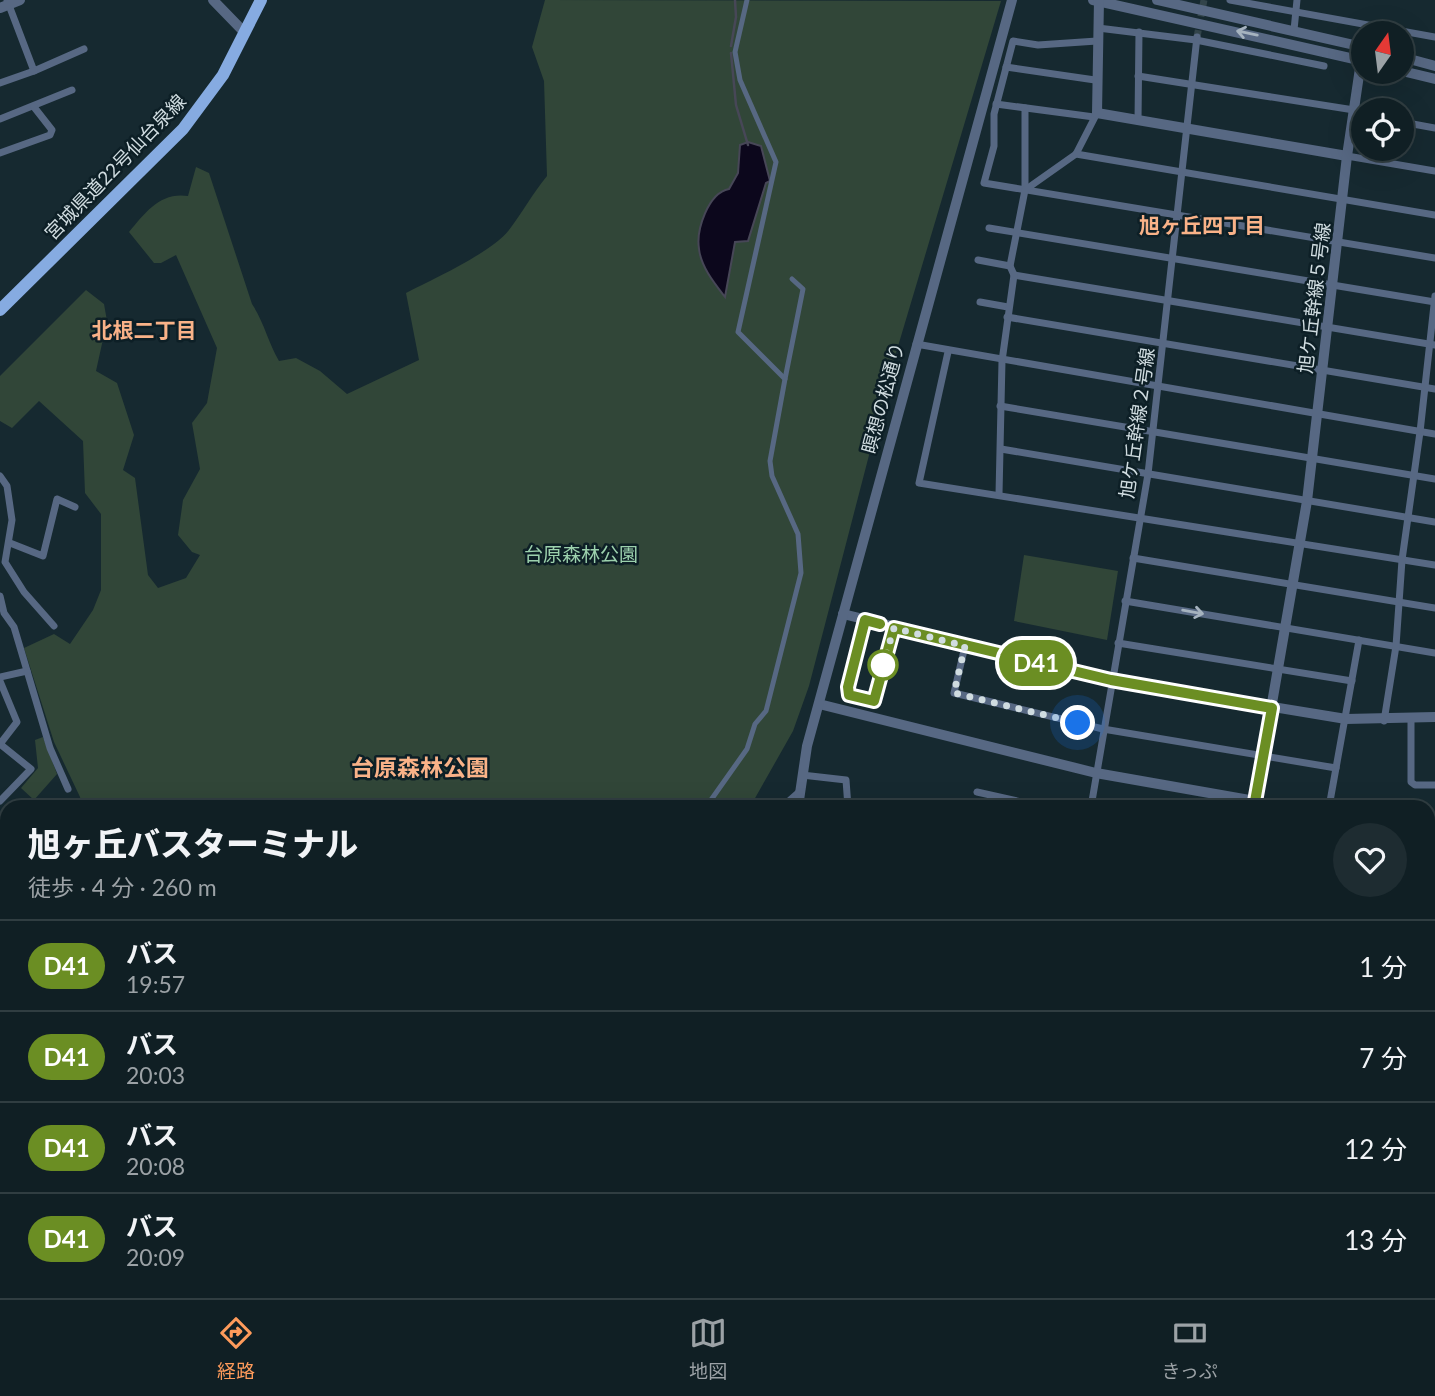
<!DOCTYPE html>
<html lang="ja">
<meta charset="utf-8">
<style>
body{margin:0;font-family:Lato,"Noto Sans JP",sans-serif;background:#1e2c31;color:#f1f3f6;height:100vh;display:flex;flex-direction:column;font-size:26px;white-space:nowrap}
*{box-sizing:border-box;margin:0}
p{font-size:23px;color:#9ca2a6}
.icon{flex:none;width:38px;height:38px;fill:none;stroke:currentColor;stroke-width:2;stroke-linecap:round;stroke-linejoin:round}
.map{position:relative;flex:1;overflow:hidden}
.sheet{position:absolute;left:0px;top:800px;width:1435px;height:499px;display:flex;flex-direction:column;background:#101f24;border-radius:21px 21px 0 0;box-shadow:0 7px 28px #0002,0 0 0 2px #303d41}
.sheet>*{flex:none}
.badge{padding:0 14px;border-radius:23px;font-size:24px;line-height:46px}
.needle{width:46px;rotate:14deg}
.buttons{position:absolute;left:1351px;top:21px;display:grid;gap:14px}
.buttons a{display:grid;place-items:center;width:63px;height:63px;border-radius:50%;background:#101f24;box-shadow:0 7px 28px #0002,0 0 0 2px #303d41;font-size:35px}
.you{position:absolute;width:35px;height:35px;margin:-18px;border:5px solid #fff;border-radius:50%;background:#1a73e8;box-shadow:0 0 0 10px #1a73e833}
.map>.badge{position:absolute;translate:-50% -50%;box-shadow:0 0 0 4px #fff}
.round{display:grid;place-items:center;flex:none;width:74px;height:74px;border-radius:37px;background:#1e2c31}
.summary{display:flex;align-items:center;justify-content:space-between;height:119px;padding:0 28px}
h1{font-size:33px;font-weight:800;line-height:52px}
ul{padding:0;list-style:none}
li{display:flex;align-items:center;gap:21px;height:91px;padding:0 28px;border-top:2px solid #303d41}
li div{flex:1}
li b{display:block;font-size:26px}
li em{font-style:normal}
li .badge{min-width:77px;font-weight:700;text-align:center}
.tabs{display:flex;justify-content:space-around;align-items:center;height:98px;border-top:2px solid #303d41;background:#101f24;font-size:19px;color:#9ca2a6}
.tabs a{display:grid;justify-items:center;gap:4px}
.tabs .current{color:#ff9b5b}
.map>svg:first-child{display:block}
</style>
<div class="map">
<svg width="1435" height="1298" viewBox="0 0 1435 1298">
<rect width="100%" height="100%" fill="#162930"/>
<g fill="#314638">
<path d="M545 0 1001 1 893 363 809 686 793 731 750 807H82L80 797 54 742 24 648 54 634 70 644 93 610 101 590V514L85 493 83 441 39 401 12 428 0 421V376L86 290 104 304 107 321 96 371 117 383 134 435 123 470 135 478 148 575 158 588 186 578 200 555 192 552 178 535 183 500 200 469 192 423 207 403 217 348 176 255 161 263H154L129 232C146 212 160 192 188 196L196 167 209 173 252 304C264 322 268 342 279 361L296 358 320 371 347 394 419 360 406 293C433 279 491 253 509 230 522 213 533 193 547 176L544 81 532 47Z"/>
<polygon points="1024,555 1118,571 1107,640 1014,621"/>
<polygon points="43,737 57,774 34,800 21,788 38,768 35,740"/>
<polygon points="7,912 7,1105 0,1102 0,920"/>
<polygon points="1428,1064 1435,1066 1435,1150 1429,1154"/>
</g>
<path fill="#0c071c" stroke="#474757" stroke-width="2" d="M748 142 761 146 770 181 766 183 748 241 735 242 725 297C715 284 701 267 699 249 696 230 708 193 729 189L738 173 740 145Z"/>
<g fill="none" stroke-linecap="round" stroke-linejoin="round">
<g stroke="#474757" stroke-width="2.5">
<polyline points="731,46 736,17 735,0"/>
<polyline points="731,53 736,105 748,145"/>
</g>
<polyline stroke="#32444a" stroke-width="7" stroke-dasharray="7 3.5" stroke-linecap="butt" points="1197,37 1204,0"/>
<g stroke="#576883" stroke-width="5">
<polyline points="785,379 803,289 792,279"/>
<polyline points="706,807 747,749 755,724 766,711 801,573 798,534 772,476 770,461 785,379 738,332 776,162 740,80 735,52 747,0"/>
<polyline points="0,1008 7,1014"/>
</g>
<g stroke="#576883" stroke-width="7">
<polyline points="7,0 34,71 84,49"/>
<polyline points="1230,0 1435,37"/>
<polyline points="1098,28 1196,40 1324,66"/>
<polyline points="1294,30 1297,0"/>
<polyline points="1097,41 1038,45 1013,41 994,114 994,146 984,183 1435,258"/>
<polyline points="1006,67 1095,80"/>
<polyline points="1138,76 1354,110"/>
<polyline points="0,83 34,71"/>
<polyline points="996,104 1094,117"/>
<polyline points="1025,108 1025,190"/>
<polyline points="0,119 72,90"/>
<polyline points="1138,121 1139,32"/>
<polyline points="1402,122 1435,128"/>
<polyline points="0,153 50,135 52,130 34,107"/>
<polyline points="1076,154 1435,215"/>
<polyline points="1347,156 1435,171"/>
<polyline points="989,228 1435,302"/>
<polyline points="978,260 1010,266"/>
<polyline points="1014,275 1435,345"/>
<polyline points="980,302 1008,307"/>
<polyline points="1007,317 1435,389"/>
<polyline points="916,344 1435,434"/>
<polyline points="948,352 919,483 1435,565"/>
<polyline points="1000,406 1435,479"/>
<polyline points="1001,449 1435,522"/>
<polyline points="0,476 7,486 12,520 5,562 24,592 54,626"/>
<polyline points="999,494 1002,361 1014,275 1010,266 1025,190 1076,154 1097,113"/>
<polyline points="10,543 43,556 57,499 75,507"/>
<polyline points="1133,558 1435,608"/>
<polyline points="0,596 4,613 14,627 50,748 68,789"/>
<polyline points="1125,601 1435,653"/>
<polyline points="1118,643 1352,681"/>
<polyline points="965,646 954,693 1103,729 1336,768"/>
<polyline points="0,677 27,671"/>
<polyline points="0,681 17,722 0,744 31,769 0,801"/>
<polyline points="1411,720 1411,782 1415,785 1435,785"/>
<polyline points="1384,721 1396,646 1402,560 1420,432 1435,296"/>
<polyline points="802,775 846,780 848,807"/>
<polyline points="977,792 1044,807"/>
<polyline points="1255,801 1288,807"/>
<polyline points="782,807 799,792"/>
<polyline points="1091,807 1148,474 1197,37"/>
<polyline points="1329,807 1359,640"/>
<polyline points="1428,834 1435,834"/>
<polyline points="1428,891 1435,891"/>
<polyline points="1428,982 1432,981 1435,988"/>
<polyline points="1428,1055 1435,1052"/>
<polyline points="0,1256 7,1254"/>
<polyline points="1428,1259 1435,1261"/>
<polyline points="64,1292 65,1298"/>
<polyline points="733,1292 738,1298"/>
<polyline points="796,1292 799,1298"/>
<polyline points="1101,1292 1114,1298"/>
<polyline points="1282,1292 1296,1298"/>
<polyline points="1352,1292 1362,1295 1363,1292"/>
<polyline points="0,1293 7,1291"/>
<polyline points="944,1294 967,1298"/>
<polyline points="1040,1295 1046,1298"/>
<polyline points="1210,1295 1217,1298"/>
<polyline points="155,1298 158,1292"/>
<polyline points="562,1298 566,1292"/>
<polyline points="855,1298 856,1292"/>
<polyline points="897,1298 897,1292"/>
<polyline points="1163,1298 1166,1292"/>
<polyline points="1331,1298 1333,1292"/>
</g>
<g stroke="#576883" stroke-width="10">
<polyline points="213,0 245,33"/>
<polyline points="1093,0 1363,61"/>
<polyline points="1099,0 1097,113 1347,156"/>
<polyline points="1157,0 1363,47"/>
<polyline points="0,8 20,0"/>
<polyline points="1402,57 1435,66"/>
<polyline points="1402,71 1435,79"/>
<polyline points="843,614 1121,682 1346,719 1435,717"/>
<polyline points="819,704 1096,773 1255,801"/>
<polyline points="798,807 807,746 1012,0"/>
<polyline points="1254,807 1307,501 1347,156 1363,48"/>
<polyline points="449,1292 477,1298"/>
<polyline points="279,1298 302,1292"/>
<polyline points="320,1298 369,1293 428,1298"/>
<polyline points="715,1298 719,1292"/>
<polyline points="1117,1298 1119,1292"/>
</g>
<polyline stroke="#86abe1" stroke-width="12" points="0,310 183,129 223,75 261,0"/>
</g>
<defs><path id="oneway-shaft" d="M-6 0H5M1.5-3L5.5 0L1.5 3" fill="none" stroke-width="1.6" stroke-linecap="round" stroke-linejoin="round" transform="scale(1.75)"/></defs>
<g stroke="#a6b3bf">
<use href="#oneway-shaft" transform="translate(1247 33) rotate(-168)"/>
<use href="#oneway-shaft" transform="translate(1193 612) rotate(10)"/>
</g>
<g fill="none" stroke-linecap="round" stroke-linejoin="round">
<defs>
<polyline id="line" points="880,624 865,620 848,687 849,695 874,701 894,628 1111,680 1272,708 1254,807"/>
</defs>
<use href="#line" stroke="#fff" stroke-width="16"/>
<use href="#line" stroke="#6b8e23" stroke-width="10"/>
<polyline stroke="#d0dce0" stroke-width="7" stroke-dasharray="0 12.6" points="883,665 894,628 965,646 954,693 1078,723"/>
</g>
<circle fill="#fff" stroke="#6b8e23" stroke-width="3.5" cx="883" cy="665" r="14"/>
<g text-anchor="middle" stroke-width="5" stroke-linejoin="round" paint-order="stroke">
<g font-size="19" fill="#d0dce0" stroke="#0d1f26">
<text transform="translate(115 167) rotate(-46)" y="7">宮城県道22号仙台泉線</text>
<text transform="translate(1314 298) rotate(-83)" y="7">旭ケ丘幹線５号線</text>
<text transform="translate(883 398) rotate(-75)" y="7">瞑想の松通り</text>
<text transform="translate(1137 423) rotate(-82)" y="7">旭ケ丘幹線２号線</text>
</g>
<g font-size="19" fill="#9cd1ad" stroke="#0d1f26">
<text x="581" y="561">台原森林公園</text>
</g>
<g font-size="21" font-weight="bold" fill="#f9b288" stroke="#0d1f26">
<text x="1202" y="233">旭ヶ丘四丁目</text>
<text x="144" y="338">北根二丁目</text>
</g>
<g font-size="23" font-weight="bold" fill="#f9b288" stroke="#0d1f26">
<text x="420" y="776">台原森林公園</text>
</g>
</g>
</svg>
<div class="buttons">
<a><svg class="needle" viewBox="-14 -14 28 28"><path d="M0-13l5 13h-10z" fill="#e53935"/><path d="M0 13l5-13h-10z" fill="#9ca2a6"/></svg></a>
<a><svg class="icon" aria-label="locate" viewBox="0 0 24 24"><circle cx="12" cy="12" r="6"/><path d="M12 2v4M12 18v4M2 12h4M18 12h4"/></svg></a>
</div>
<div class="you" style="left:1078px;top:723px"></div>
<b class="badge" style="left:1036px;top:663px;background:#6b8e23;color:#fff">D41</b>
<section class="sheet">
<div class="summary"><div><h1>旭ヶ丘バスターミナル</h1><p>徒歩 · 4 分 · 260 m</p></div><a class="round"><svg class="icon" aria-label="heart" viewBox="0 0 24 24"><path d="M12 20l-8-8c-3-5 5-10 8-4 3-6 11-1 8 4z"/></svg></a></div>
<ul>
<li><span class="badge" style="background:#6b8e23;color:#fff">D41</span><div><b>バス</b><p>19:57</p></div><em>1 分</em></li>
<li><span class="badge" style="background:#6b8e23;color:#fff">D41</span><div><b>バス</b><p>20:03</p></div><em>7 分</em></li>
<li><span class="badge" style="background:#6b8e23;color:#fff">D41</span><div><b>バス</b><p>20:08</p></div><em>12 分</em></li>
<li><span class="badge" style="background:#6b8e23;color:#fff">D41</span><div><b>バス</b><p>20:09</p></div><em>13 分</em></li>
</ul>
</section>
</div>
<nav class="tabs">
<a class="current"><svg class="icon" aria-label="directions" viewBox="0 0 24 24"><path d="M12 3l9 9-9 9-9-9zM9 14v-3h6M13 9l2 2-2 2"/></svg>経路</a>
<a><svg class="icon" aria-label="map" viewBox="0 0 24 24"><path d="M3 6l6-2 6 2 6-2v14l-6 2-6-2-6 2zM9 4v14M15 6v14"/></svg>地図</a>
<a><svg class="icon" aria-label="tickets" viewBox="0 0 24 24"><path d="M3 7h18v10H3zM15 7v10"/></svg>きっぷ</a>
</nav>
